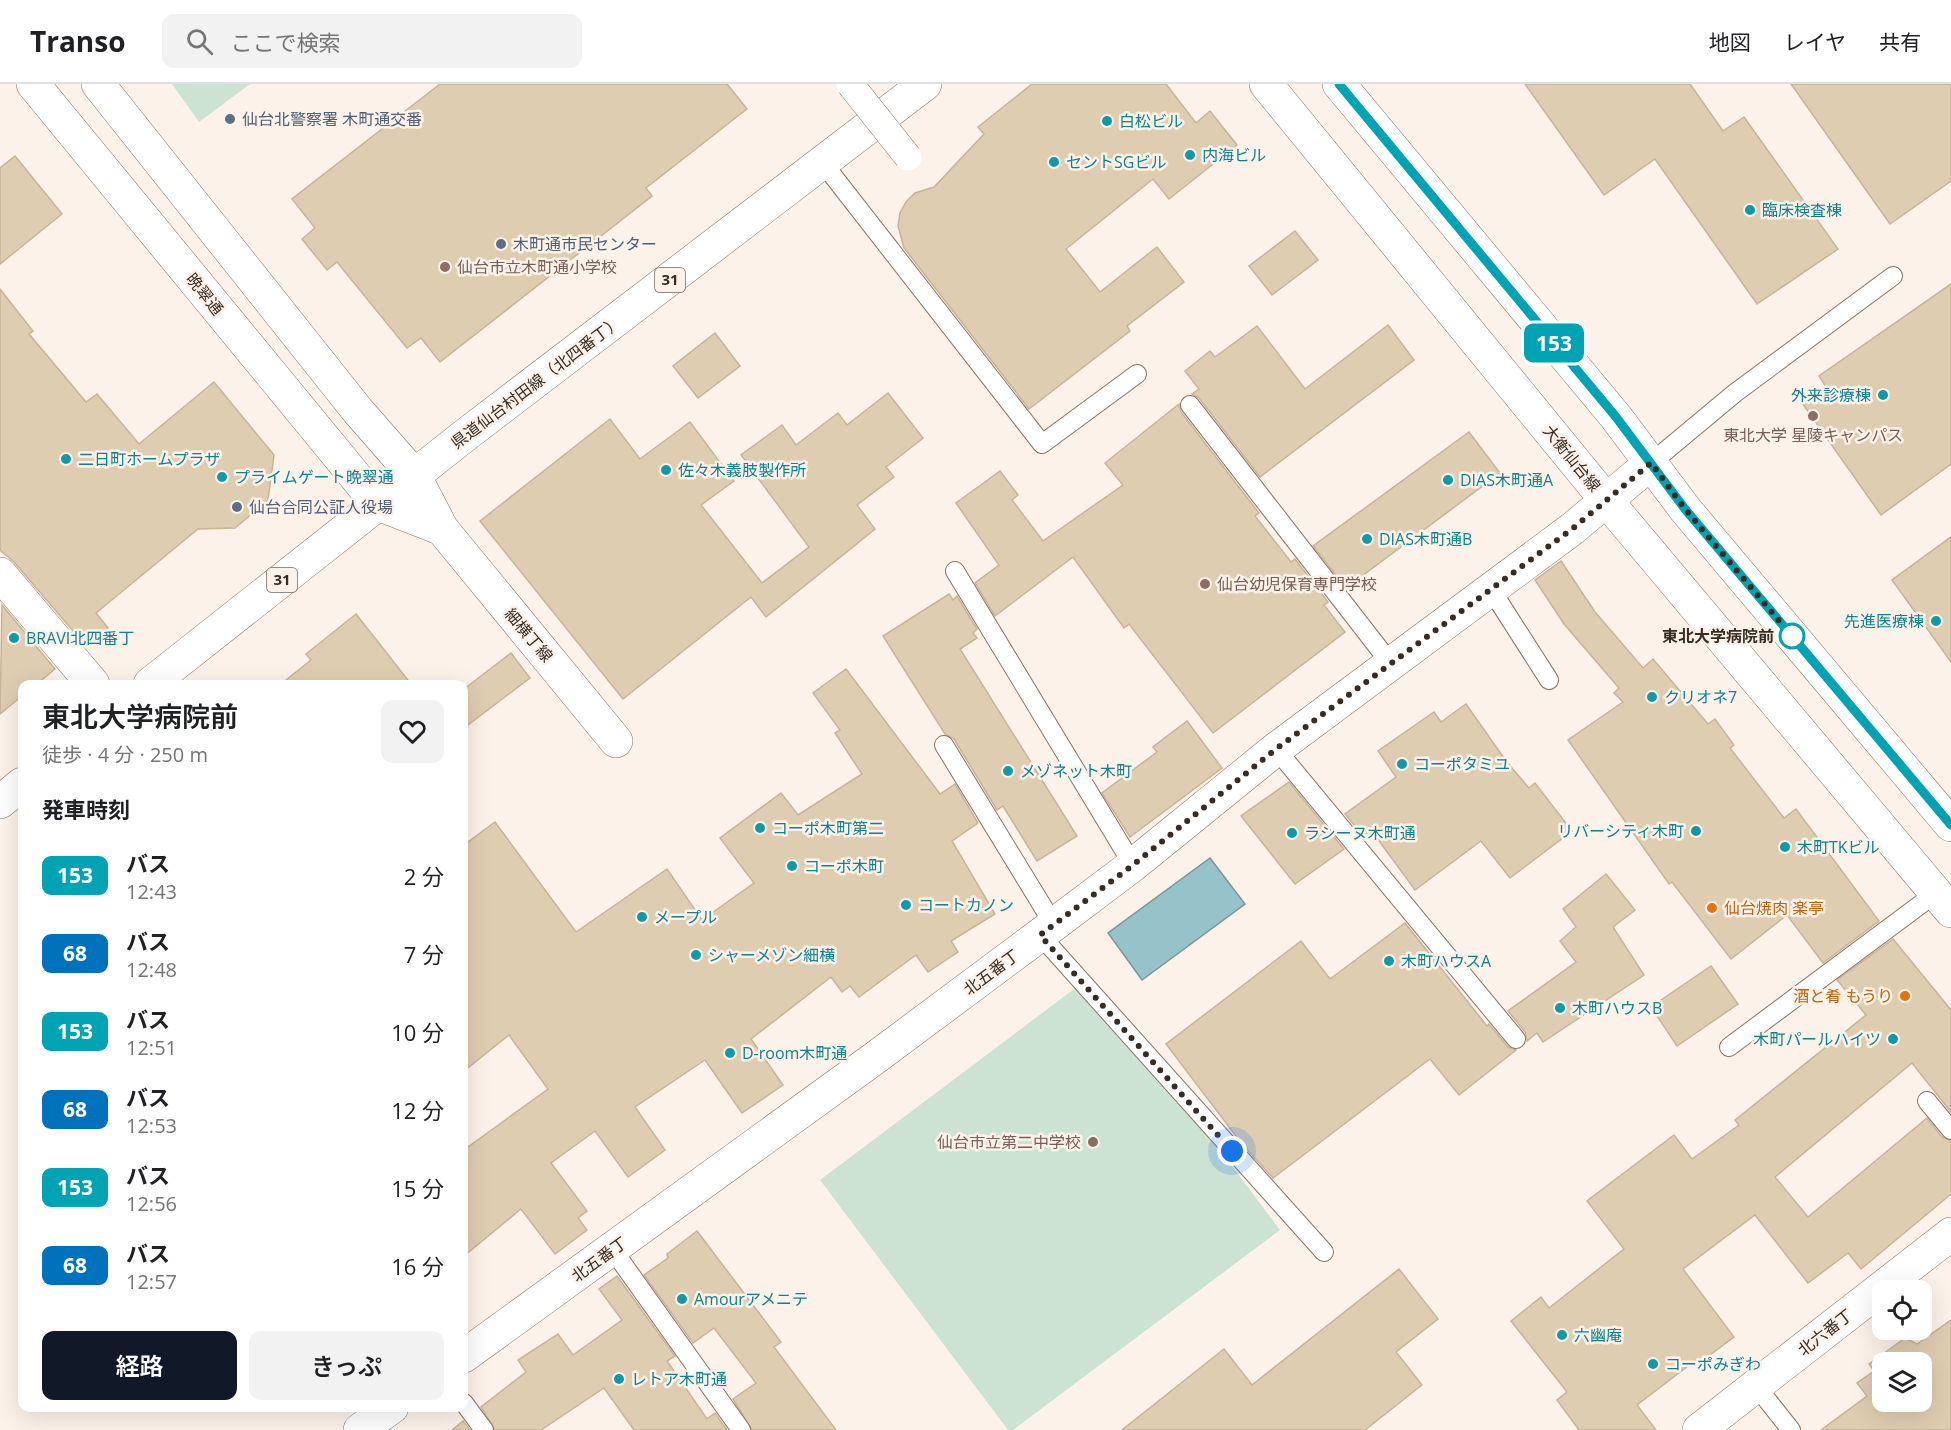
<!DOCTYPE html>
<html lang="ja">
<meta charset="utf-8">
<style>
body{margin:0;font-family:"Open Sans","Noto Sans JP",sans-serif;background:#f2f2f2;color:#202124;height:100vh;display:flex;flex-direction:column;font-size:22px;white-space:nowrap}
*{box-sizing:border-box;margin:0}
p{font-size:20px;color:#757577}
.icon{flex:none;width:33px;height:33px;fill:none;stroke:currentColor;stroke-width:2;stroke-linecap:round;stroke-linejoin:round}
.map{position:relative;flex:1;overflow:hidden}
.drawer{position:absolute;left:18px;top:596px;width:450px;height:732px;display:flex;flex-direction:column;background:#fff;border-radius:12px;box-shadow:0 6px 24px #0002}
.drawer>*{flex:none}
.badge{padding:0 12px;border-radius:9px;font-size:21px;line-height:39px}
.tools{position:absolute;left:1872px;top:1196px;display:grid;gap:12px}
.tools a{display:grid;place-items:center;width:60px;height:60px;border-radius:12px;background:#fff;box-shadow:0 6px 24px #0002;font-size:30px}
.you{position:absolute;width:30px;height:30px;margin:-15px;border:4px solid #fff;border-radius:50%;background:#1a73e8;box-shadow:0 0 0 9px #1a73e833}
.map>.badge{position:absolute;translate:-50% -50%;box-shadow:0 0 0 3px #fff}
h2{padding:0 24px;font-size:22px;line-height:54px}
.round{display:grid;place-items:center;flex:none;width:63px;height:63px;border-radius:12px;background:#f2f2f2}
.overview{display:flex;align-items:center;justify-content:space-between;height:102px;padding:0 24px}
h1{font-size:28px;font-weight:600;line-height:45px}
.cta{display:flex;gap:12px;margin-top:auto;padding:12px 24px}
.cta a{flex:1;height:69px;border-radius:12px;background:#111827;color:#fff;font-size:24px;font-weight:600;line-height:69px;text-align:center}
.cta a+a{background:#f2f2f2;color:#202124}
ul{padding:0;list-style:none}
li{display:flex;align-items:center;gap:18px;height:78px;padding:0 24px}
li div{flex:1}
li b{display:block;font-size:22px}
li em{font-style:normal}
li .badge{min-width:66px;font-weight:700;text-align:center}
header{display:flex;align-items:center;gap:36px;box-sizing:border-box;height:84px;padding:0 30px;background:#fff;border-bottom:2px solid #e0e0e0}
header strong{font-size:28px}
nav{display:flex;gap:33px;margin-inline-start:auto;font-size:21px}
.search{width:420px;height:54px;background:#f2f2f2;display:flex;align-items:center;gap:15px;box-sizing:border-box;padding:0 21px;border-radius:12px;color:#757577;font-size:22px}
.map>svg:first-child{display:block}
</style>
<header>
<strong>Transo</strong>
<div class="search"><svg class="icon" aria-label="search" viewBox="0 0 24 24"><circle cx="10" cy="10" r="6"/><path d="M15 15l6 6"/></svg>ここで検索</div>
<nav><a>地図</a><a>レイヤ</a><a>共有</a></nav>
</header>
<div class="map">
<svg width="1951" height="1346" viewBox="0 0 1951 1346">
<rect width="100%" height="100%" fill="#fdf2e9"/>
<g fill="#cce3d3">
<polygon points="172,0 250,0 199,38"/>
<polygon points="1090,893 1280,1146 1013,1346 1008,1346 820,1096"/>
</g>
<polygon fill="#96c3c9" stroke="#7a9698" stroke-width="1.5" points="1210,774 1245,820 1142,896 1108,849"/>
<g fill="#dfcdb1" stroke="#c6b499" stroke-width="1.5" fill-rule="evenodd">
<polygon points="440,0 727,0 747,25 646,104 652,112 440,278 421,254 407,264 337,178 327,186 302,155 315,144 292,115"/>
<polygon points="1032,0 1166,0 1196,39 1210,27 1237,61 1169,115 1153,95 1066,165 1100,208 1157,163 1184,198 1127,242 1130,247 1029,325 904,164 898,142 900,129 906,118 915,109 934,103 984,50 978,43"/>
<polygon points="1525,0 1690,0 1723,47 1744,33 1838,165 1757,220 1655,75 1604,111"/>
<polygon points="1791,0 1951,0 1951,97 1890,140"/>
<polygon points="15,72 62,130 0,180 0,84"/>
<polygon points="1295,147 1318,176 1272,211 1249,182"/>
<polygon points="1951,200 1951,380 1881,431 1802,319 1826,303 1819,292"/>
<polygon points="0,205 33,247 29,250 86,318 97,310 139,360 214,298 274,371 268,416 235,444 198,445 96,529 108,544 86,562 14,478 0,466"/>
<polygon points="1388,241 1414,276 1260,393 1199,314 1192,310 1199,305 1185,287 1210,267 1215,273 1257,242 1305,305"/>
<polygon points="715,249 740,282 698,314 673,282"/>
<polygon points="888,309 923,354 886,383 894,393 857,421 875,445 766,533 751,513 623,615 480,437 610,335 640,375 690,338 734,397 701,421 762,499 809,463 741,371 782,341 796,361 838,329 847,341"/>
<polygon points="1179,320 1181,328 1259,429 1255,432 1291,478 1295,475 1328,518 1324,521 1345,548 1213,649 1129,540 1124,544 1073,473 995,532 975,499 999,481 956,419 1000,387 1018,411 1012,416 1043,457 1123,401 1105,379"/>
<polygon points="1469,348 1500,389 1346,504 1313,462"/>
<polygon points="1951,453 1951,578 1892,496"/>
<polygon points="1561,477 1595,528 1643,584 1653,575 1708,640 1715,635 1734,661 1730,664 1784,734 1796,725 1879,837 1823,879 1787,831 1731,875 1672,798 1669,800 1568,656 1623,618 1614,609 1619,604 1564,540 1535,496"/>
<polygon points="949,510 953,516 957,512 977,545 973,549 977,554 960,565 1077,752 1037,777 1003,722 997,726 954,655 945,650 883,552"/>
<polygon points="2,521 55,585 37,600 22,600 22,612 0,630"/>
<polygon points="356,530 411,600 281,600 311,576 306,570"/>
<polygon points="511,569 530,594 464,644 464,605"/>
<polygon points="846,585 940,710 955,700 978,739 952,757 995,830 951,857 958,868 928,888 916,871 859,913 850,902 842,908 831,893 751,955 783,1001 742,1029 705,976 635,1023 665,1066 628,1093 595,1047 551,1079 587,1127 578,1134 587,1146 555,1170 521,1125 464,1172 464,1066 548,1005 509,951 464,987 464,761 495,738 576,848 667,785 702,836 754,799 720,754 781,709 798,731 862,690 835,649 840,646 813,609"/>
<polygon points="1466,620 1506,677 1529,704 1535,699 1572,747 1510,794 1481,757 1415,806 1371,746 1363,752 1345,730 1396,693 1378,667 1434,628 1441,638"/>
<polygon points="1187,637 1222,684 1130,753 1102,709 1157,668 1153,663"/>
<polygon points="1289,698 1344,765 1295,800 1241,732"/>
<polygon points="1606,790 1635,826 1613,843 1644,891 1543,958 1537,949 1527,957 1525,948 1508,927 1576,878 1560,857 1576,843 1563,825"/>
<polygon points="1405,839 1487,942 1489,940 1508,963 1516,966 1459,1011 1430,975 1273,1094 1242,1060 1166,960 1301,857 1330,895"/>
<polygon points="1893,855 1951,926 1951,1028 1912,979 1775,1093 1808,1133 1927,1034 1942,1053 1951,1057 1951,1110 1861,1185 1848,1169 1808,1199 1755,1131 1683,1185 1734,1253 1699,1279 1696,1276 1637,1321 1656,1346 1579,1346 1557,1316 1567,1308 1511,1237 1541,1213 1549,1224 1624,1165 1587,1117 1674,1051 1692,1075 1739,1041 1735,1036 1866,931 1837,896"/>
<polygon points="1711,882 1738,920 1677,962 1651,923"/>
<polygon points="697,1147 781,1258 774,1263 836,1346 752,1346 733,1315 756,1299 714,1244 693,1259 644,1191 668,1174 667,1170"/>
<polygon points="1399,1185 1438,1235 1396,1268 1422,1301 1365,1346 1122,1346 1224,1265 1252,1301"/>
<polygon points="617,1192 675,1272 667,1277 707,1335 715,1329 727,1346 634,1346 604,1304 541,1346 495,1346 481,1323 526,1288 518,1276 558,1250 573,1271 622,1236 599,1205"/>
<path d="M1951 1236V1346H1821L1867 1312 1857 1299 1874 1287 1869 1280 1905 1254 1917 1260ZM1882 1278H1922V1317H1882Z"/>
<polygon points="463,1337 470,1346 452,1346"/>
</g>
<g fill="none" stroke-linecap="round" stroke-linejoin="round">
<defs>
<g id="service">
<polyline points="823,79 1042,360 1137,290"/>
<polyline points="1190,321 1391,580"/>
<polyline points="1651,379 1735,309 1893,192"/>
<polyline points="955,487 1133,781"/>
<polyline points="1492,507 1549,596"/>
<polyline points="944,661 1054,841"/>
<polyline points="1276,665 1516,955"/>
<polyline points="1040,851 1324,1168"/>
<polyline points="1729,963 1936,809"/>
<polyline points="1927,1017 1951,1046"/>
<polyline points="613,1166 741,1346"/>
<polyline points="1756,1302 1791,1346"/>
<polyline points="464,1319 484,1346"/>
</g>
<g id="minor">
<polyline points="414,391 442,445 616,657"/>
<polyline points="378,420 442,445"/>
<polyline points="0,490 93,600"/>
<polyline points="464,1272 879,971 1040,851 1133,781 1276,665 1572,445 1651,379"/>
<polyline points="360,1346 392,1323"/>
</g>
<g id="tertiary">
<polyline points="33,0 378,420"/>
<polyline points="98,0 358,327 414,391"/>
<polyline points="1699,1346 1951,1150"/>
</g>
<g id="secondary">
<polyline points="1266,0 1606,416 1951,827"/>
<polyline points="1339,0 1616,333 1685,425 1951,741"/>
</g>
<g id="primary">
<polyline points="150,600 468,349 925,0"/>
<polyline points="0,718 22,700"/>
</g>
</defs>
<use href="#service" stroke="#8c7460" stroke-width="20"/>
<use href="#minor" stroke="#8c7460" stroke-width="34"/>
<use href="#tertiary" stroke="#8c7460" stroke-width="34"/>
<use href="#secondary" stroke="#8c7460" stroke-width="34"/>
<use href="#primary" stroke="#8c7460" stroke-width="34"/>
<use href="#service" stroke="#fff" stroke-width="18"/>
<use href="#minor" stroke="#fff" stroke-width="33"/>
<use href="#tertiary" stroke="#fff" stroke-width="33"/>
<use href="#secondary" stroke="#fff" stroke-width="33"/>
<use href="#primary" stroke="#fff" stroke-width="33"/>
<defs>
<polyline id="pedestrian-bridge" points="850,0 908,73"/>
</defs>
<use href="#pedestrian-bridge" stroke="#8c7460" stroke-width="28" stroke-linecap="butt"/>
<use href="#pedestrian-bridge" stroke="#fff" stroke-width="27"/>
</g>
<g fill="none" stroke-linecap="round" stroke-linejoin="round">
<defs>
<polyline id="line" points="1339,0 1616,333 1685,425 1951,741"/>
</defs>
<use href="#line" stroke="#fff" stroke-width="14"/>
<use href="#line" stroke="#00a3b4" stroke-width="9"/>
<polyline stroke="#372c24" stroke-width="6" stroke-dasharray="0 10.8" points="1232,1067 1040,851 1133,781 1276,665 1572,445 1651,379 1685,425 1792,552"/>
</g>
<g fill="#5c6f8a" stroke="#fdf2e9" stroke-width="2">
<circle cx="230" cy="35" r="6"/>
<circle cx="501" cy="160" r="6"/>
<circle cx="237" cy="423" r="6"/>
</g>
<g fill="#0f9aa8" stroke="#fdf2e9" stroke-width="2">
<circle cx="1107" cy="37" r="6"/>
<circle cx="1190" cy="71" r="6"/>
<circle cx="1054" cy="78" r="6"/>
<circle cx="1750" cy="126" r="6"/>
<circle cx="1883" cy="311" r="6"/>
<circle cx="66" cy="375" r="6"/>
<circle cx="666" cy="386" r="6"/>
<circle cx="222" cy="393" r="6"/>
<circle cx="1448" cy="396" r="6"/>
<circle cx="1367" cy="455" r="6"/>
<circle cx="1936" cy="537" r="6"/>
<circle cx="14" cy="554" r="6"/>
<circle cx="1652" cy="613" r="6"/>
<circle cx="1402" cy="680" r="6"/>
<circle cx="1008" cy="687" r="6"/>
<circle cx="760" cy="744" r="6"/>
<circle cx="1696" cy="747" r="6"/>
<circle cx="1292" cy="749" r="6"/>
<circle cx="1785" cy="763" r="6"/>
<circle cx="792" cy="782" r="6"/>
<circle cx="906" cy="821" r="6"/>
<circle cx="642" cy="833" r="6"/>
<circle cx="696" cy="871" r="6"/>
<circle cx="1389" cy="877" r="6"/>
<circle cx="1560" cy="924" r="6"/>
<circle cx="1893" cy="955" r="6"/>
<circle cx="730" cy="969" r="6"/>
<circle cx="682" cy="1215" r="6"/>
<circle cx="1562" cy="1251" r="6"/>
<circle cx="1653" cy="1280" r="6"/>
<circle cx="619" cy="1295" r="6"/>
</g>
<g fill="#8d6e63" stroke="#fdf2e9" stroke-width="2">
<circle cx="445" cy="183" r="6"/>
<circle cx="1813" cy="332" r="6"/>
<circle cx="1205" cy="500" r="6"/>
<circle cx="1093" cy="1058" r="6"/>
</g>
<circle fill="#fff" stroke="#00a3b4" stroke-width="3" cx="1792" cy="552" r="12"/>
<g fill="#e8710a" stroke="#fdf2e9" stroke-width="2">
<circle cx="1712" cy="824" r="6"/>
<circle cx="1905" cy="912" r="6"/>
</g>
<g text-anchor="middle" stroke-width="5" stroke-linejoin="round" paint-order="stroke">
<g fill="#fdf2e9" stroke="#72675f" stroke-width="1.5">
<rect x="655" y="184" width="30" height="24" rx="4.5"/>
<rect x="267" y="484" width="30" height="24" rx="4.5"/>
</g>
<g font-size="15" font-weight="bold" fill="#372c24">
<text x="670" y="201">31</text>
<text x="282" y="501">31</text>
</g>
<g font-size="16" fill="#4e5e75" stroke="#fdf2e9" text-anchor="start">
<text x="242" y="41">仙台北警察署 木町通交番</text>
<text x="513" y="166">木町通市民センター</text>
<text x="249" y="429">仙台合同公証人役場</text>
</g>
<g font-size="16" fill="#0d838f" stroke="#fdf2e9" text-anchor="start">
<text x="1119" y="43">白松ビル</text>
<text x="1202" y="77">内海ビル</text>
<text x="1066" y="84">セントSGビル</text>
<text x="1762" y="132">臨床検査棟</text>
<text x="1871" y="317" text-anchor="end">外来診療棟</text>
<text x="78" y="381">二日町ホームプラザ</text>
<text x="678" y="392">佐々木義肢製作所</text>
<text x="234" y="399">プライムゲート晩翠通</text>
<text x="1460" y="402">DIAS木町通A</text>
<text x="1379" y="461">DIAS木町通B</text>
<text x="1924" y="543" text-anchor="end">先進医療棟</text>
<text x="26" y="560">BRAVI北四番丁</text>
<text x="1664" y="619">クリオネ7</text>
<text x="1414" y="686">コーポタミユ</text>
<text x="1020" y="693">メゾネット木町</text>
<text x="772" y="750">コーポ木町第二</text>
<text x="1684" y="753" text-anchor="end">リバーシティ木町</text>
<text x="1304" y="755">ラシーヌ木町通</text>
<text x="1797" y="769">木町TKビル</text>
<text x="804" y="788">コーポ木町</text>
<text x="918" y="827">コートカノン</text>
<text x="654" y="839">メープル</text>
<text x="708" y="877">シャーメゾン細横</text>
<text x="1401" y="883">木町ハウスA</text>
<text x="1572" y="930">木町ハウスB</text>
<text x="1881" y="961" text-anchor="end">木町パールハイツ</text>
<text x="742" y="975">D-room木町通</text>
<text x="694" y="1221">Amourアメニテ</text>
<text x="1574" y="1257">六幽庵</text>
<text x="1665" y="1286">コーポみぎわ</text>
<text x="631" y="1301">レトア木町通</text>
</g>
<g font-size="16" fill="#785e54" stroke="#fdf2e9" text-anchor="start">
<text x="457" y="189">仙台市立木町通小学校</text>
<text x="1813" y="357" text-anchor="middle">東北大学 星陵キャンパス</text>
<text x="1217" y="506">仙台幼児保育専門学校</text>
<text x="1081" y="1064" text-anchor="end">仙台市立第二中学校</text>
</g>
<g font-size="16" fill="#372c24" stroke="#fdf2e9">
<text transform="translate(205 210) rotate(51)" y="6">晩翠通</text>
<text transform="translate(536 298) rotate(-37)" y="6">県道仙台村田線（北四番丁）</text>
<text transform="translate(1572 374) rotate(51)" y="6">大衡仙台線</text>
<text transform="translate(529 551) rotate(50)" y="6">細横丁線</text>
<text transform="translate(991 888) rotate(-37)" y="6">北五番丁</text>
<text transform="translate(599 1175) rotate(-36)" y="6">北五番丁</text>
<text transform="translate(1825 1248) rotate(-38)" y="6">北六番丁</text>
</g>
<g font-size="16" font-weight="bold" fill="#372c24" stroke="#fdf2e9" text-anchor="end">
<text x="1774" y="558">東北大学病院前</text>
</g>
<g font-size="16" fill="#c56008" stroke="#fdf2e9" text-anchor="start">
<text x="1724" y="830">仙台焼肉 楽亭</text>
<text x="1893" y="918" text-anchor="end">酒と肴 もうり</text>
</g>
</g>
</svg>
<div class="tools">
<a><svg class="icon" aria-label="locate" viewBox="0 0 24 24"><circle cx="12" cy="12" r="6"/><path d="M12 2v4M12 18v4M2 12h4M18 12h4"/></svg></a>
<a><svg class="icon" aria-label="layers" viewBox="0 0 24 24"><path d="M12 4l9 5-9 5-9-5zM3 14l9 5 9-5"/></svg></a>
</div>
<div class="you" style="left:1232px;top:1067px"></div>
<b class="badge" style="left:1554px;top:259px;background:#00a3b4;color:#fff">153</b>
<section class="drawer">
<div class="overview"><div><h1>東北大学病院前</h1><p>徒歩 · 4 分 · 250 m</p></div><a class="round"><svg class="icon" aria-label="heart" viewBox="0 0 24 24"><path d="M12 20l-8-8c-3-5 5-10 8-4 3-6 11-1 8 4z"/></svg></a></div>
<h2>発車時刻</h2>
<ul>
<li><span class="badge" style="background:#00a3b4;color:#fff">153</span><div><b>バス</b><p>12:43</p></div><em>2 分</em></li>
<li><span class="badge" style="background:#0072bc;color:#fff">68</span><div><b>バス</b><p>12:48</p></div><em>7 分</em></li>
<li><span class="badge" style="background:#00a3b4;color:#fff">153</span><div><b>バス</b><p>12:51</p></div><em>10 分</em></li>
<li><span class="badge" style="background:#0072bc;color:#fff">68</span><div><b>バス</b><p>12:53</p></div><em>12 分</em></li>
<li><span class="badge" style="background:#00a3b4;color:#fff">153</span><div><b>バス</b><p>12:56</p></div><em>15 分</em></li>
<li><span class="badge" style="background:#0072bc;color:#fff">68</span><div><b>バス</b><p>12:57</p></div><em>16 分</em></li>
</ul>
<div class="cta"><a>経路</a><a>きっぷ</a></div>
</section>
</div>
